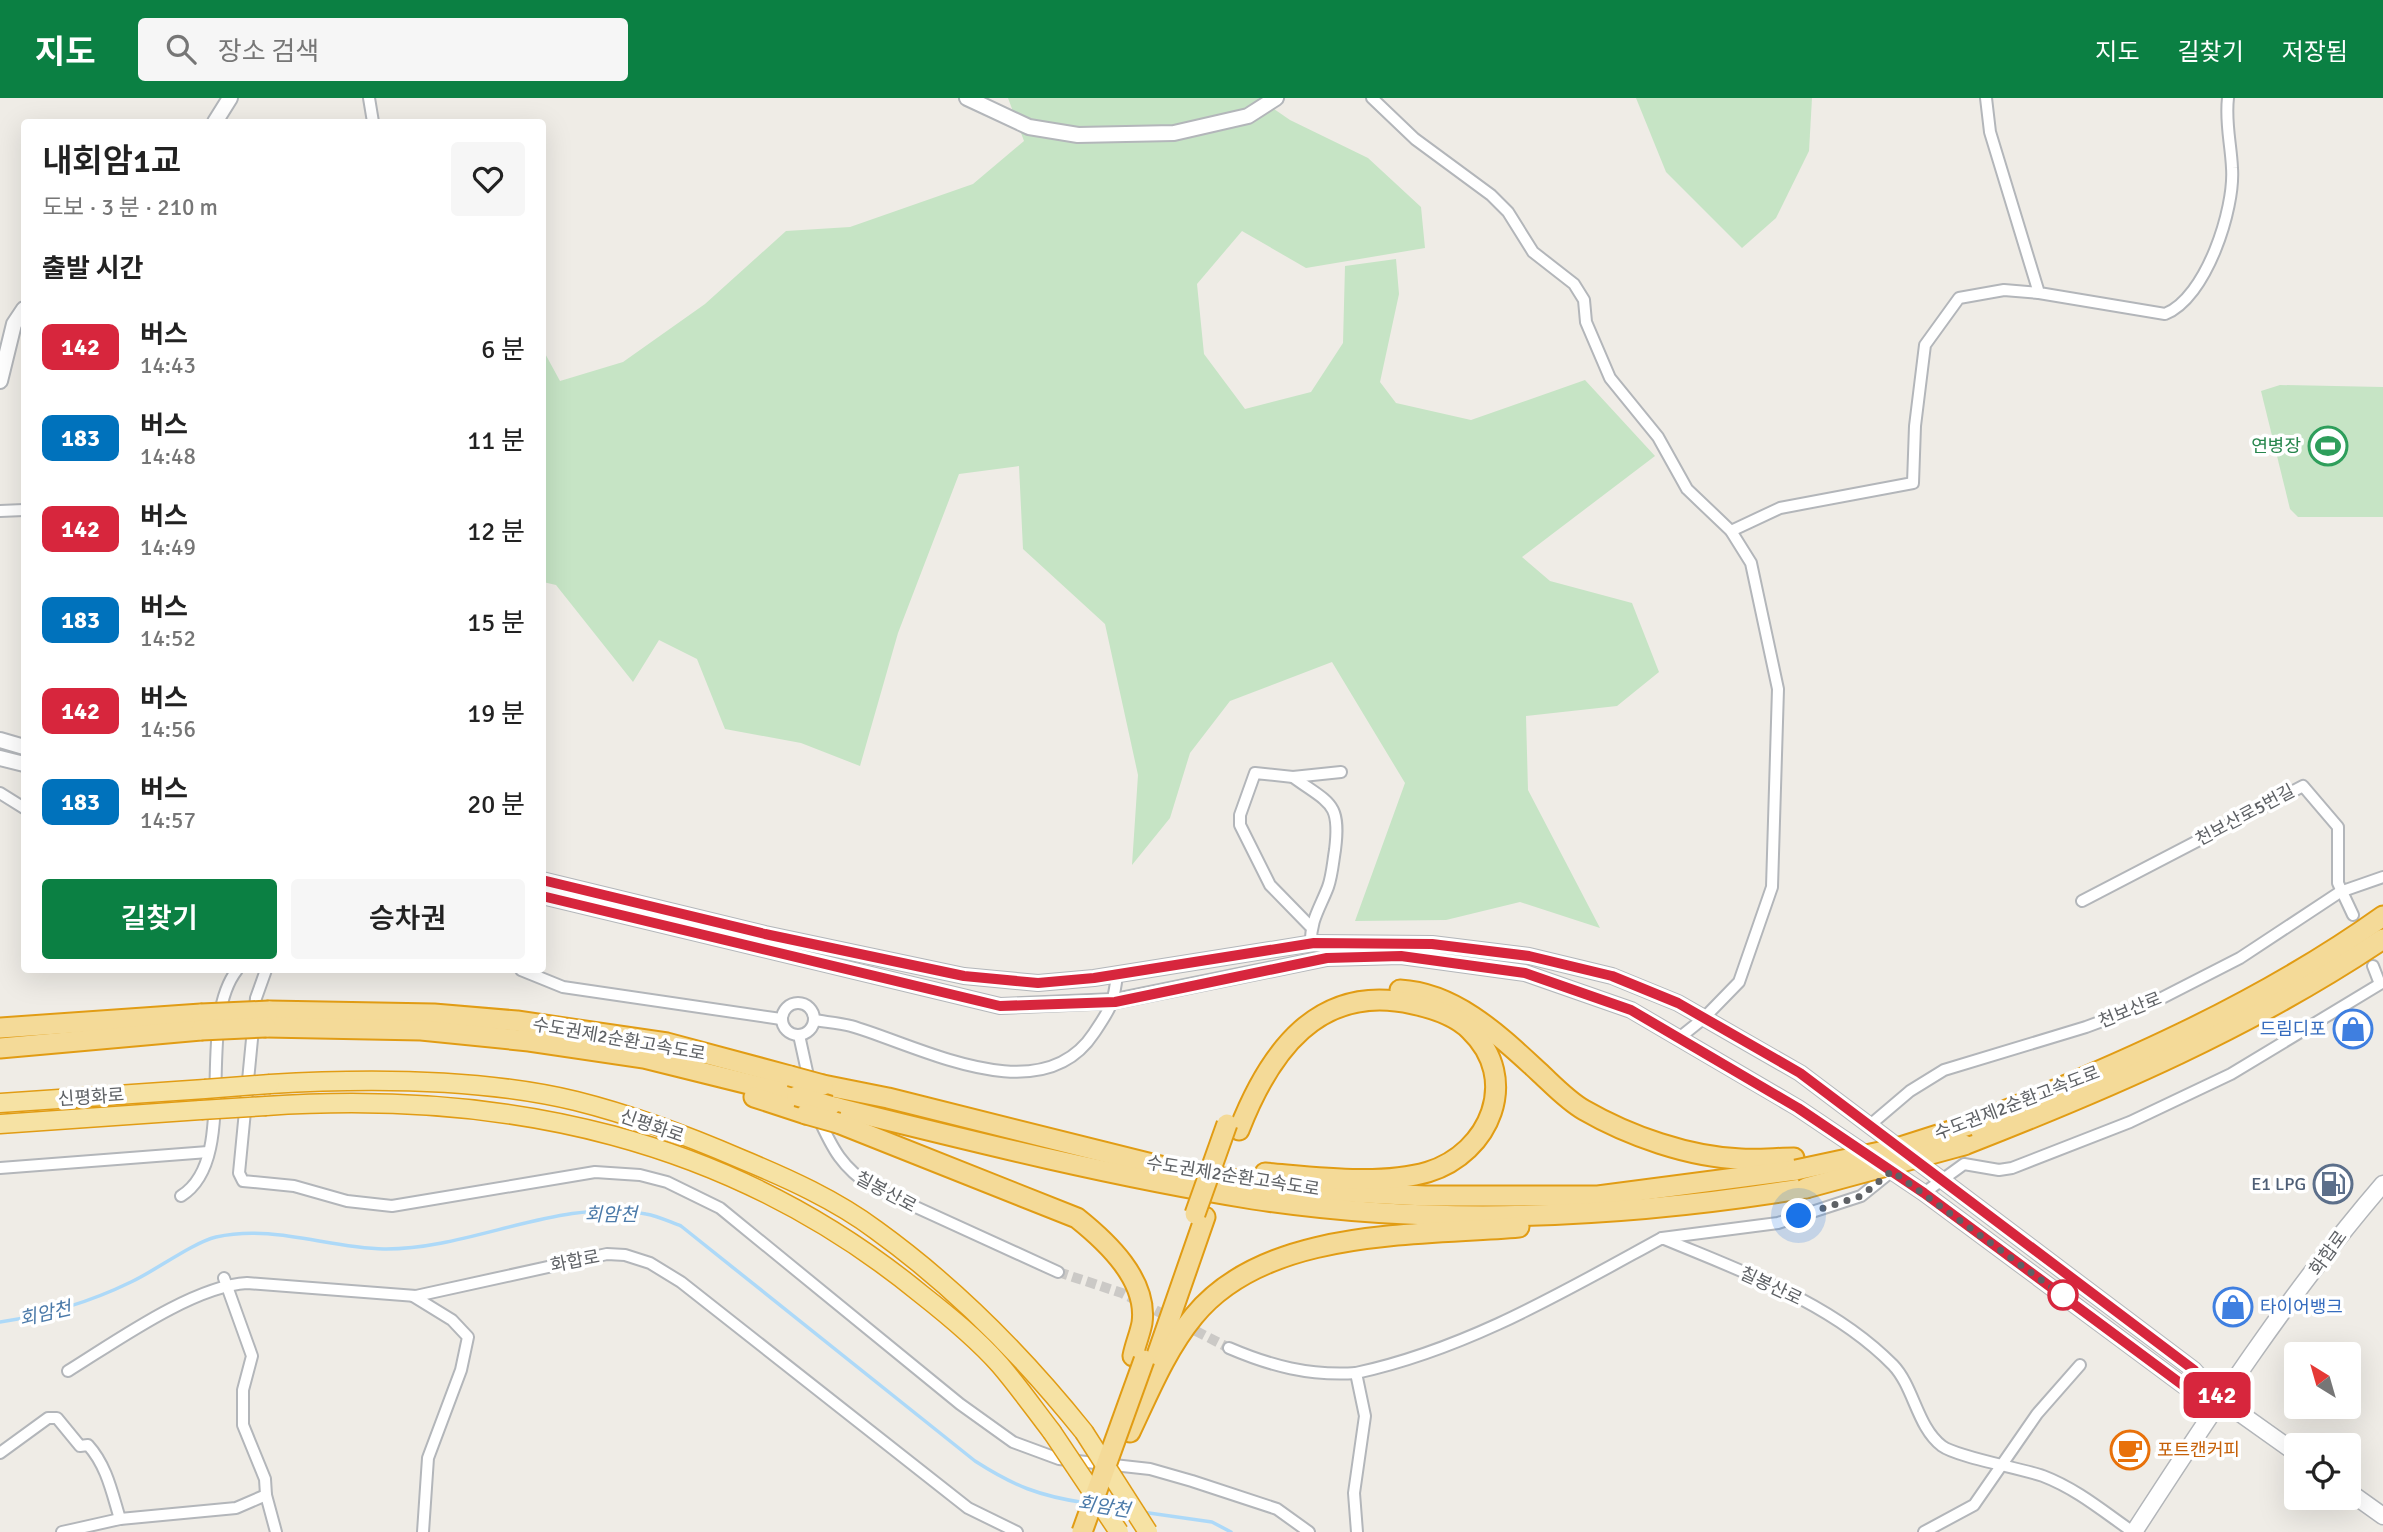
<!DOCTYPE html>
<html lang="ko">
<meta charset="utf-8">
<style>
body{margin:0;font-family:Signika,"Noto Sans KR",sans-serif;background:#f6f6f6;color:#222;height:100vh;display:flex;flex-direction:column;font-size:26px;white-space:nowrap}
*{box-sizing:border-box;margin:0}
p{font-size:23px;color:#767676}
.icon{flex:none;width:38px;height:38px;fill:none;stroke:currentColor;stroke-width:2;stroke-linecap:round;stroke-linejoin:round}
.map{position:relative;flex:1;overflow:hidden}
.sheet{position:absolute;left:21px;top:21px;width:525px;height:854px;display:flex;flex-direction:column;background:#fff;border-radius:7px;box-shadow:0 7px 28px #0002}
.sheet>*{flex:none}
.badge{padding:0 14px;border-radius:10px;font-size:24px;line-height:46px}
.needle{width:46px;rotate:323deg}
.tools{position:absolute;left:2284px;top:1244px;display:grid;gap:14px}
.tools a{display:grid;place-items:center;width:77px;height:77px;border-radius:7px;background:#fff;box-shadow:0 7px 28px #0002;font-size:35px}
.you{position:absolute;width:35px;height:35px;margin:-18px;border:5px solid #fff;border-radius:50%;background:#1a73e8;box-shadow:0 0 0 10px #1a73e833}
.map>.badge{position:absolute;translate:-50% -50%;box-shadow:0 0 0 4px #fff}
h2{padding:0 21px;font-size:26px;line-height:63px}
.round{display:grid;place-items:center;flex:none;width:74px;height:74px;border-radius:7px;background:#f6f6f6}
.overview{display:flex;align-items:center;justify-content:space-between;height:119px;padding:0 21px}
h1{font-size:33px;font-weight:600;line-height:52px}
.button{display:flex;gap:14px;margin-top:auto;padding:14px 21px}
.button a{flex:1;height:80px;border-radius:7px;background:#0b8043;color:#fff;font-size:28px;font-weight:600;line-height:80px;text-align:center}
.button a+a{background:#f6f6f6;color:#222}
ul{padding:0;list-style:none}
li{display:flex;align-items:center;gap:21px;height:91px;padding:0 21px}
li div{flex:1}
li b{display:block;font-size:26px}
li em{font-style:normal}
li .badge{min-width:77px;font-weight:700;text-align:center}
header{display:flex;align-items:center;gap:42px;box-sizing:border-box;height:98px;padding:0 35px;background:#0b8043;color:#fff}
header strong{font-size:33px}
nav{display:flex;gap:38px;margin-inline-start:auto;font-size:24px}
.search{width:490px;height:63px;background:#f6f6f6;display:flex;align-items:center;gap:18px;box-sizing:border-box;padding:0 24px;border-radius:7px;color:#767676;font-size:26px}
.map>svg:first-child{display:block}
</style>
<header>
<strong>지도</strong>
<div class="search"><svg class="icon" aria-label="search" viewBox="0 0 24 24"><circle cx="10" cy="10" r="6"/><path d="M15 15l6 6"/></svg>장소 검색</div>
<nav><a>지도</a><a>길찾기</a><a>저장됨</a></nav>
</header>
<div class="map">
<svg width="2383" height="1434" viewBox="0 0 2383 1434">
<rect width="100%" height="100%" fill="#efece6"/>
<g fill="#c6e4c5">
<polygon points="1008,0 1258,0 1290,22 1368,60 1421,109 1425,150 1306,170 1242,133 1197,186 1204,256 1245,311 1311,294 1343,245 1345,168 1396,161 1399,196 1380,284 1396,305 1471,322 1585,282 1655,358 1522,459 1550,483 1632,505 1659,574 1617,608 1526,618 1528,692 1600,830 1520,804 1446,822 1355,823 1405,685 1332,564 1230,603 1190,655 1170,720 1132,767 1138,677 1105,526 1023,451 1019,368 959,376 898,535 860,668 801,645 725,631 697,561 659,542 633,584 556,487 543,484 542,250 560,283 623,264 705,206 786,133 850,129 973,86 1024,43"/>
<polygon points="1636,0 1812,0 1809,53 1776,120 1742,150 1666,74"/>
<polygon points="2280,287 2383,289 2383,419 2298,419 2290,411 2261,293"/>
</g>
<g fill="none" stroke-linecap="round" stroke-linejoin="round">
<g stroke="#add9f8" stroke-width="3.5">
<path d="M0 1224C47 1217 88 1205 131 1184 155 1173 192 1145 216 1139 273 1126 327 1150 384 1151 470 1152 560 1099 646 1116 658 1118 670 1124 681 1128L975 1363C1014 1388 1039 1398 1086 1405"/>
<polyline points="1110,1409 1127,1412"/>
<polyline points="1142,1414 1212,1424 1231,1434"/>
</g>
<polyline stroke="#cbc9c6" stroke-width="10" stroke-dasharray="10 5" stroke-linecap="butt" points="1058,1174 1122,1195 1229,1250"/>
<defs>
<g id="minor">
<polyline points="369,0 373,24"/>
<polyline points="1372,0 1415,41 1491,97 1508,114 1533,154 1574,186 1584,202 1586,224 1610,280 1658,339 1687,391 1731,433 1751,465 1778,591 1772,789 1739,884 1704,920 1679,940"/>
<path d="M1986 0 1990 34 2039 195 2165 216C2206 200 2235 111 2232 70 2231 46 2225 25 2228 0"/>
<polyline points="0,413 24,412"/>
<polyline points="1731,433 1780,410 1913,385 1915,328 1925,247 1959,200 2004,192 2039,195"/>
<path d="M1293 679C1330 706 1341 704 1335 752 1333 764 1332 778 1328 789 1320 810 1310 823 1311 846"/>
<polyline points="0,695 24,710"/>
<polyline points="2082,803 2303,688 2338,729 2338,785 2353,817"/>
<polyline points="1310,828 1270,787 1240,727 1240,717 1255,675 1293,679 1341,674"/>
<polyline points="266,872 256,900 239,1075 243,1083 294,1088 347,1103 392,1108 595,1074 640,1077 667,1084 720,1110 960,1306 1013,1344 1059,1361 1150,1371 1192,1383 1277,1411 1309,1434"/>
<polyline points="521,872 563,889 781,921"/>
<circle cx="798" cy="921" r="16"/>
<path d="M814 922C826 924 839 925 851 928 920 948 1041 1016 1094 935 1110 911 1114 906 1117 876"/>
<polyline points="799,937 810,987"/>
<path d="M818 1019C833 1052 842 1069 872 1089L1058 1174"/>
<polyline points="1870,1027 1910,993 1944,972 2086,929 2156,903 2240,860 2340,794 2383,779"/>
<polyline points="0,1070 208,1054"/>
<polyline points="1924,1095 1964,1066 1999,1072 2012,1070 2130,1024 2231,976 2380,886 2373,868"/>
<path d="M181 1098C241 1061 194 927 237 872"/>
<polyline points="1662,1140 1778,1125 1861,1098 1892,1073"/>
<polyline points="413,1198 452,1222 468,1239 461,1272 428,1360 423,1434"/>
<path d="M1229 1250C1271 1268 1309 1278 1356 1275"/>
<path d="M68 1273C115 1244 193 1188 247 1185L416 1198 607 1156 625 1157 650 1165 681 1184 968 1410 1017 1434"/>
<path d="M0 1355 48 1320H57L80 1348 88 1347C107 1368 112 1395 120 1421"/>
<polyline points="266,1397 276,1434"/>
<polyline points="62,1434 120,1421 236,1410 266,1397 265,1381 243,1327 243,1292 252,1258 224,1180"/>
<path d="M1357 1434 1354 1395 1365 1318 1356 1275C1467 1251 1563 1194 1662 1140 1743 1174 1831 1204 1893 1267 1914 1289 1917 1329 1942 1348 1957 1359 2020 1370 2043 1378 2077 1391 2104 1414 2133 1434"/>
<polyline points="1924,1434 1974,1407 2037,1316 2080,1267"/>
</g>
<g id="tertiary">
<polyline points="967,0 1029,29 1078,37 1174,35 1248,18 1276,0"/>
<polyline points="215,24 230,0"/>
<polyline points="0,283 14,226 24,211"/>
<polyline points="0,642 24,649"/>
<polyline points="0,660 24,666"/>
<polyline points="542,782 765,836 964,878 1038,885 1094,880 1314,845 1432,846 1529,858 1612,878 1678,905 1800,975 2194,1272 2220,1301"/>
<polyline points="542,798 1000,908 1115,903 1327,860 1401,858 1525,875 1631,912 1798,1010 1924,1095 2184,1288 2218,1300"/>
</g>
<g id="secondary">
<polyline points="2220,1301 2296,1355"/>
<polyline points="2348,1393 2383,1418"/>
<path d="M2134 1434C2211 1315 2290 1194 2383 1086"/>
</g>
<g id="trunk">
<path d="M270 986C368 980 480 980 576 1003 632 1017 688 1038 741 1061 787 1080 836 1102 876 1132 955 1189 1023 1258 1084 1334"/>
<polyline points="0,1005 205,991"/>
<path d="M266 1008C507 992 731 1040 921 1196 949 1218 976 1240 1000 1267 1018 1288 1035 1312 1052 1334"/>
<polyline points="0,1026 201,1012"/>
</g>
<g id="motorway">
<path d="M1400 892C1456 895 1500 938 1539 974 1553 987 1568 1003 1584 1012 1629 1038 1689 1059 1741 1061 1759 1062 1777 1060 1794 1060"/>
<polyline points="269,913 434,916 517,923 667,945 790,978"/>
<polyline points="266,929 421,932 529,943 644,960 797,998"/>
<polyline points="0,930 201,916"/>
<polyline points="0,950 201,932"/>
<polyline points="823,987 888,1000 1188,1075 1307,1092 1425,1098 1598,1098 1796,1072"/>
<polyline points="754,999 806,1016"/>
<path d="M830 1008C971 1043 1110 1078 1253 1101 1436 1129 1624 1120 1806 1090"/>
<path d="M838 1025 1077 1120C1107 1144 1148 1182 1142 1225 1140 1236 1135 1247 1133 1258"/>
<path d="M1969 1027C2112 970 2257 908 2383 818"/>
<path d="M1239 1032C1269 955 1318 884 1413 906 1432 910 1456 918 1470 932 1521 981 1490 1055 1428 1074 1380 1088 1314 1079 1265 1075"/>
<path d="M1964 1047C2110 990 2252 929 2383 841"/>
<polyline points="1156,1260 1205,1119"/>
<path d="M1130 1334C1149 1294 1166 1252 1194 1218 1266 1130 1415 1138 1519 1129"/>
</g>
</defs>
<use href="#minor" stroke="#b3b6ba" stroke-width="14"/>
<use href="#tertiary" stroke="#b3b6ba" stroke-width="18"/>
<use href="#secondary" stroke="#b2b5b9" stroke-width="19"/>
<use href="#trunk" stroke="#e19c14" stroke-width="21"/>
<use href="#motorway" stroke="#e19c14" stroke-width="23"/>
<use href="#minor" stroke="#fff" stroke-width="10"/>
<use href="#tertiary" stroke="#fff" stroke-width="14"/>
<use href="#secondary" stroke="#fff" stroke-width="16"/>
<use href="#trunk" stroke="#f6e2a4" stroke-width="18"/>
<use href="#motorway" stroke="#f4da98" stroke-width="19"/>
<defs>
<g id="trunk-bridge">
<polyline points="205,991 270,986"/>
<polyline points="201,1012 266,1008"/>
<polyline points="1052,1334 1119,1434"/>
<polyline points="1084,1334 1148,1434"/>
</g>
<g id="motorway-bridge">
<polyline points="201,916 269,913"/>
<polyline points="201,932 266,929"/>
<polyline points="790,978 823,987"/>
<polyline points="797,998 830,1008"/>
<polyline points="806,1016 838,1025"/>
<polyline points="1796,1072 1894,1051 1969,1027"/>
<polyline points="1806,1090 1964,1047"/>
<polyline points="1195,1116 1227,1026"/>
<polyline points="1082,1434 1144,1262"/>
</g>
</defs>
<use href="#trunk-bridge" stroke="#e19c14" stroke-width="21" stroke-linecap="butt"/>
<use href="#motorway-bridge" stroke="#e19c14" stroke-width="23" stroke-linecap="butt"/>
<use href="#trunk-bridge" stroke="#f6e2a4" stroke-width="18"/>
<use href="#motorway-bridge" stroke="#f4da98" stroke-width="19"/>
</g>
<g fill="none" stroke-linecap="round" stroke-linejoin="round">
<defs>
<polyline id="line" points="542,782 765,836 964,878 1038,885 1094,880 1314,845 1432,846 1529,858 1612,878 1678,905 1800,975 2194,1272 2220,1301 2184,1288 1924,1095 1798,1010 1631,912 1525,875 1401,858 1327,860 1115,904 1000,908 542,798"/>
</defs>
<use href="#line" stroke="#fff" stroke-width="16"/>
<use href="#line" stroke="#d7263d" stroke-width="10"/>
<polyline stroke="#5e6165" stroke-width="7" stroke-dasharray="0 12.6" points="1799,1118 1861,1098 1892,1073 2070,1203 2063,1197"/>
</g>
<defs>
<symbol id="stadium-ring" viewBox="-11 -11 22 22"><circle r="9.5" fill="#fff" stroke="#2e9e5b" stroke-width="1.5"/><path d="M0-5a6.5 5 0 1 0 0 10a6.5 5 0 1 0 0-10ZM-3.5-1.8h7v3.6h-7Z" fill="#2e9e5b"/></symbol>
<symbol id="shop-ring" viewBox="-11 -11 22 22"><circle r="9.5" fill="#fff" stroke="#3f7fe0" stroke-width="1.5"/><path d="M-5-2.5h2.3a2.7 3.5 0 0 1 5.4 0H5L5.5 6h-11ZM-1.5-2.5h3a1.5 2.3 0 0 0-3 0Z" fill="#3f7fe0"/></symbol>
<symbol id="fuel-ring" viewBox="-11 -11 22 22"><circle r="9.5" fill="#fff" stroke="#5c6f8a" stroke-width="1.5"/><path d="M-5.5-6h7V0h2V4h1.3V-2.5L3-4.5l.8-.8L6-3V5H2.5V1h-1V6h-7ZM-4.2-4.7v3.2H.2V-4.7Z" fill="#5c6f8a"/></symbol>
<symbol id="cafe-ring" viewBox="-11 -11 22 22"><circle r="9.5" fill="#fff" stroke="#e8710a" stroke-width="1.5"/><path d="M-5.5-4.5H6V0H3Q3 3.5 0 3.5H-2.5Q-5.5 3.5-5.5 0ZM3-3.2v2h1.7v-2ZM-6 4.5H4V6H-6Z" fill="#e8710a"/></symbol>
</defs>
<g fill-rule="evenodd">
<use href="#stadium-ring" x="2306" y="326" width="44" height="44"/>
<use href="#shop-ring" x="2331" y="909" width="44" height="44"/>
<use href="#fuel-ring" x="2311" y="1064" width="44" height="44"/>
<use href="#shop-ring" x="2211" y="1187" width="44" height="44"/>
<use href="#cafe-ring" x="2108" y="1330" width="44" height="44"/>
</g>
<circle fill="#fff" stroke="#d7263d" stroke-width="3.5" cx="2063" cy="1197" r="14"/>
<g text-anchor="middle" stroke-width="7" stroke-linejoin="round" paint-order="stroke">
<g font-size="18" fill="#27864d" stroke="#fff" text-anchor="end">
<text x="2301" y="354">연병장</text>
</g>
<g font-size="18" fill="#5e6165" stroke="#fff">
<text transform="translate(2245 717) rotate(-28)" y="6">천보산로5번길</text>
<text transform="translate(2130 912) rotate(-22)" y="6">천보산로</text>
<text transform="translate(619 941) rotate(10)" y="6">수도권제2순환고속도로</text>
<text transform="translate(91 999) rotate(-4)" y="6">신평화로</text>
<text transform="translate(2017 1005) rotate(-21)" y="6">수도권제2순환고속도로</text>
<text transform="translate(652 1028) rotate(19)" y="6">신평화로</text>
<text transform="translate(1233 1078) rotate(9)" y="6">수도권제2순환고속도로</text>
<text transform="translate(886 1094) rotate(28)" y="6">칠봉산로</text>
<text transform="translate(2328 1155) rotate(-54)" y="6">화합로</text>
<text transform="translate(575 1163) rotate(-11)" y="6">화합로</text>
<text transform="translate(1771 1188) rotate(25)" y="6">칠봉산로</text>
</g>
<g font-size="18" fill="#366cbe" stroke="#fff" text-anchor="end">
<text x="2326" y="937">드림디포</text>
<text x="2260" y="1215" text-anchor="start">타이어뱅크</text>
</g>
<g font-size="18" fill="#4e5e75" stroke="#fff" text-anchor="end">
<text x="2306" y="1092">E1 LPG</text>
</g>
<g font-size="18" fill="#c56008" stroke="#fff" text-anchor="start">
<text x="2157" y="1358">포트캔커피</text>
</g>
<g font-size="19" font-style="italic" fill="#4b7aa9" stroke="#fff">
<text x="611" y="1123">회암천</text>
<text transform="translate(45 1215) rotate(-13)" y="7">회암천</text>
<text transform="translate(1104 1408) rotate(9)" y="7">회암천</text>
</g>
</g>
</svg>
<div class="tools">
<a><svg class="needle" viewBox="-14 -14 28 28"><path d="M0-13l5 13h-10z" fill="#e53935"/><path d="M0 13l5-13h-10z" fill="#767676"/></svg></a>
<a><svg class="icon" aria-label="locate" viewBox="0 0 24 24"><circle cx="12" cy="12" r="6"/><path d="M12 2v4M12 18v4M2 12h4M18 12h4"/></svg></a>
</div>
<div class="you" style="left:1799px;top:1118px"></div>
<b class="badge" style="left:2217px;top:1297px;background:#d7263d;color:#fff">142</b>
<section class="sheet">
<div class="overview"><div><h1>내회암1교</h1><p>도보 · 3 분 · 210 m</p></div><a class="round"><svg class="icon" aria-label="heart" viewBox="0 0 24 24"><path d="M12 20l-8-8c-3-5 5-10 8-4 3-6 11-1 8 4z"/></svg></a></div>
<h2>출발 시간</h2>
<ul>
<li><span class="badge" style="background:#d7263d;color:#fff">142</span><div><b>버스</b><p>14:43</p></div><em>6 분</em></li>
<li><span class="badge" style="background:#0072bc;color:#fff">183</span><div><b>버스</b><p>14:48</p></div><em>11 분</em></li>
<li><span class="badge" style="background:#d7263d;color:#fff">142</span><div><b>버스</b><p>14:49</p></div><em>12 분</em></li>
<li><span class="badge" style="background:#0072bc;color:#fff">183</span><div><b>버스</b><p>14:52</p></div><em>15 분</em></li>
<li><span class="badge" style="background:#d7263d;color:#fff">142</span><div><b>버스</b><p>14:56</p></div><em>19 분</em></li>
<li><span class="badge" style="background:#0072bc;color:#fff">183</span><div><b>버스</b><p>14:57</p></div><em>20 분</em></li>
</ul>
<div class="button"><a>길찾기</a><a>승차권</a></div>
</section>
</div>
